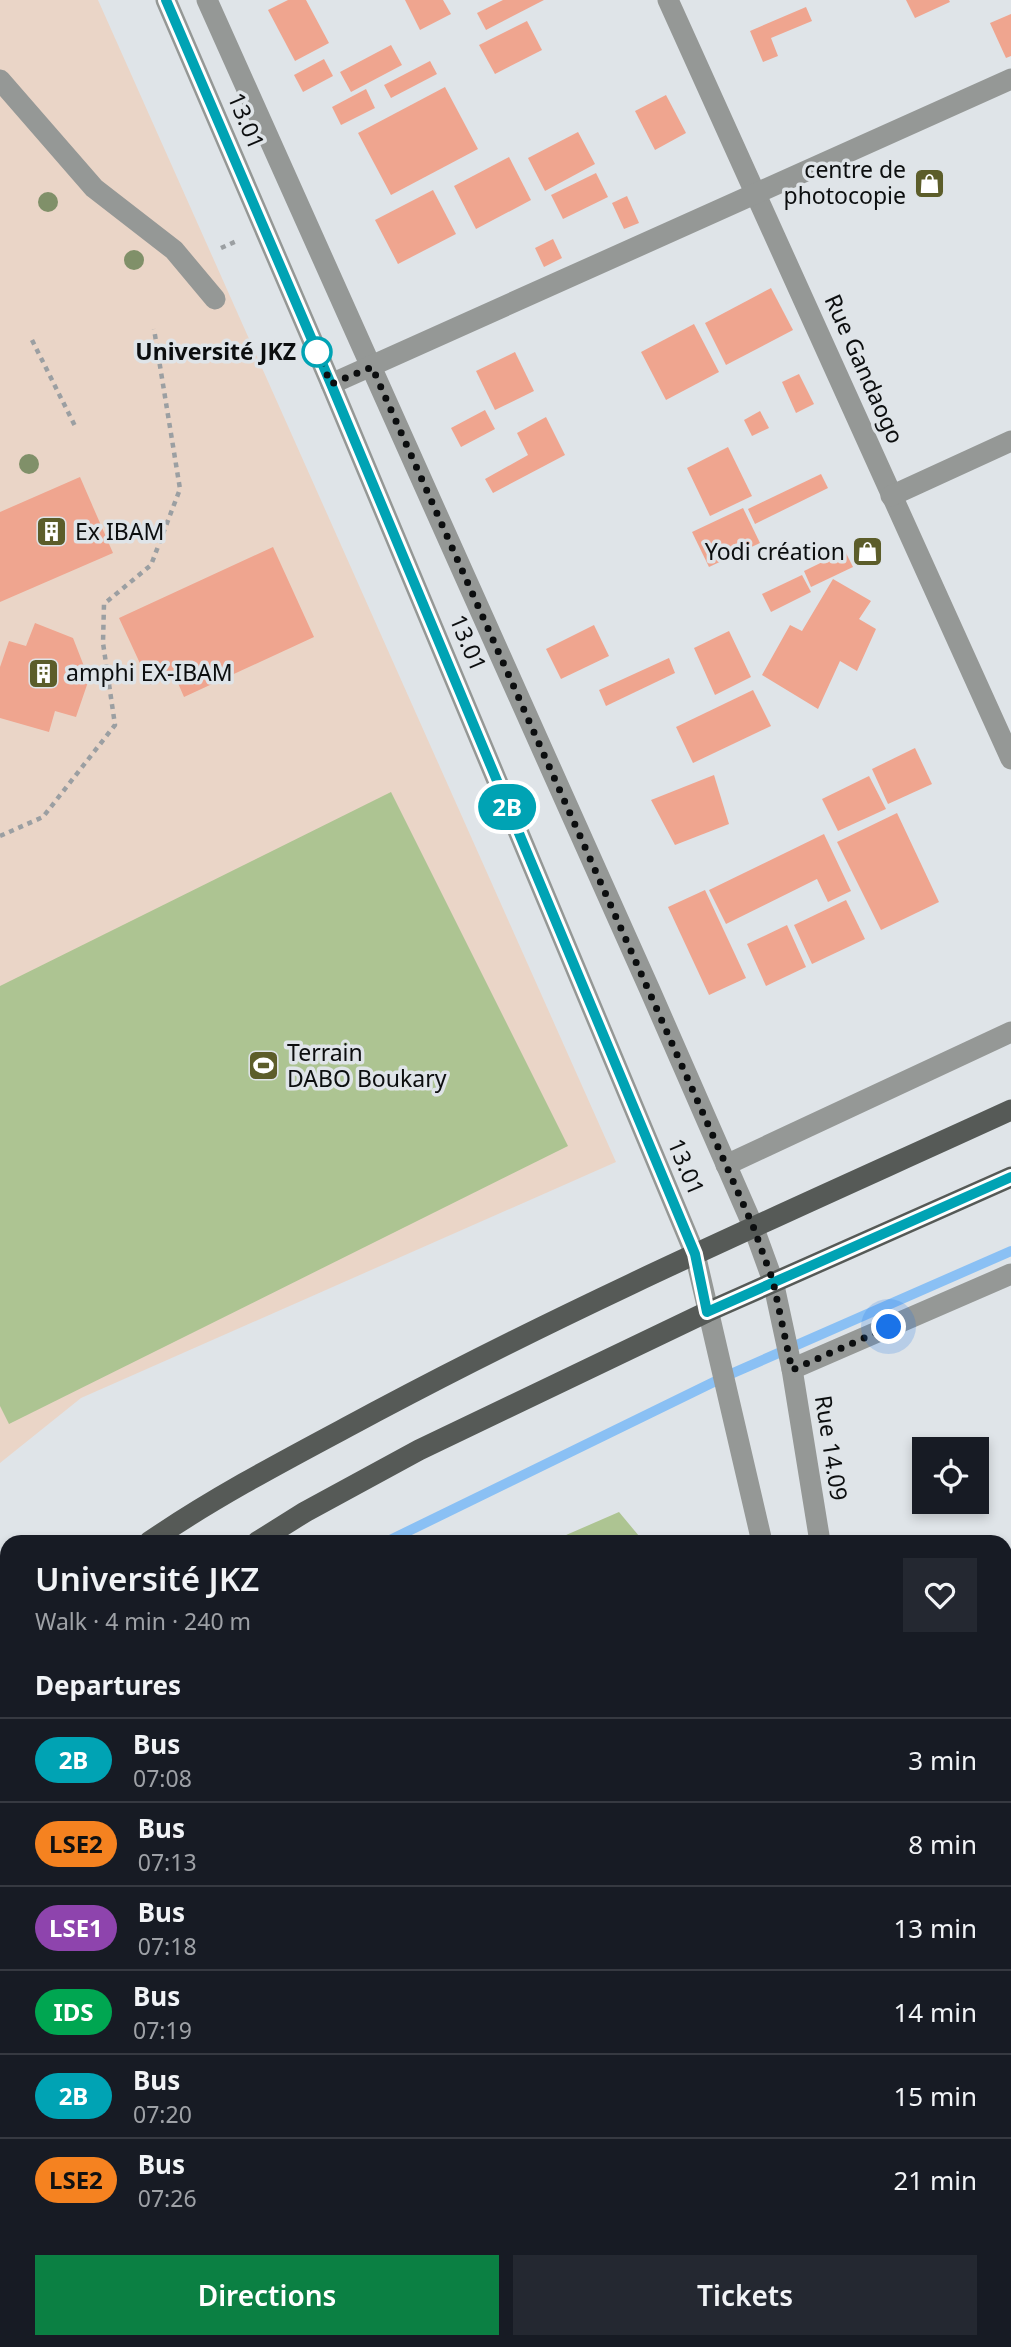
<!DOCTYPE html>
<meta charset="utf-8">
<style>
body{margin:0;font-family:"Noto Sans",sans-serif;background:#242831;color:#f1f3f6;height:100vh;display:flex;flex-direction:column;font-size:26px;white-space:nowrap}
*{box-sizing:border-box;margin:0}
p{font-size:23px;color:#9ea1a6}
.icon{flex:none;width:38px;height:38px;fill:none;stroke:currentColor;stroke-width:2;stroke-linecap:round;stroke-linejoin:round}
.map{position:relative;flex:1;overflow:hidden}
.panel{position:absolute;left:0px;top:1535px;width:1012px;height:814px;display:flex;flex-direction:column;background:#171b24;border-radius:21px 21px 0 0;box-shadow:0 4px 10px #0003}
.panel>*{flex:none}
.badge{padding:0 14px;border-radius:23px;font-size:24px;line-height:46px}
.tools{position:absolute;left:912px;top:1437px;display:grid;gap:14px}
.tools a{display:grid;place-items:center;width:77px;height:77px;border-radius:0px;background:#171b24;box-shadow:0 4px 10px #0003;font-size:35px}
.you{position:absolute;width:35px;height:35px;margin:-18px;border:5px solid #fff;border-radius:50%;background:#1a73e8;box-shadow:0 0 0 10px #1a73e833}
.map>.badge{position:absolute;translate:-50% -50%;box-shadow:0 0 0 4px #fff}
h2{padding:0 35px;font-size:26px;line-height:63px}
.round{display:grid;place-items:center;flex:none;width:74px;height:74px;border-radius:0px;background:#242831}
.head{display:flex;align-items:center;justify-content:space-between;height:119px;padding:0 35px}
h1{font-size:33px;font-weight:600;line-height:52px}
.button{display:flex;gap:14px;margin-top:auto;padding:14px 35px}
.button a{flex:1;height:80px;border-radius:0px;background:#0b8043;color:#fff;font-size:28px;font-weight:600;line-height:80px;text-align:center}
.button a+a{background:#242831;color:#f1f3f6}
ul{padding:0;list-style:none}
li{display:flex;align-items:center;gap:21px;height:84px;padding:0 35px;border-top:2px solid #363941}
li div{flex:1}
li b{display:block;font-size:26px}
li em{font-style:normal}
li .badge{min-width:77px;font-weight:700;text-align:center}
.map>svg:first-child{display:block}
</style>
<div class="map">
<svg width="1011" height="2347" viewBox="0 0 1011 2347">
<rect width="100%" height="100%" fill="#dfe4e8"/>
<polygon fill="#ead5c7" points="0,0 98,0 616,1162 81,1398 0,1463"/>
<g fill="#adc492">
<polygon points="391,792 568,1146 9,1424 0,1406 0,986"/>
<polygon points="619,1512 644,1542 550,1542"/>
<polygon points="7,1860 7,2103 0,2109 0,1866"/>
</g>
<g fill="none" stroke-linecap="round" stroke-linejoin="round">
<g stroke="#8ac0f4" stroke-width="10">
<polyline points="386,1542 724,1377 1011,1251"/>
<polyline points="0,1802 7,1796"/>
</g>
</g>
<g fill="#efa58f">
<polygon points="288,0 306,0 329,43 295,61 268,10"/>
<polygon points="405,0 443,0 451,14 420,30"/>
<polygon points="503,0 544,0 486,30 477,13"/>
<polygon points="906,0 949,0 950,2 915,18"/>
<polygon points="806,7 812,21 771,38 778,56 763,62 750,31"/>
<polygon points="1011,14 1011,56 1006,58 990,23"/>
<polygon points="527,21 542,50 495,74 479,45"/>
<polygon points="391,45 402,65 351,92 340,72"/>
<polygon points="324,59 333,76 303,92 294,75"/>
<polygon points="430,61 437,74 391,98 384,85"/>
<polygon points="445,87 478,149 391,195 358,133"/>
<polygon points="366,89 375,108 341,125 332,107"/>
<polygon points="666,95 686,133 655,150 635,111"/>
<polygon points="578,132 595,164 545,191 528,158"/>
<polygon points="509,157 531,200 476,229 454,186"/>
<polygon points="596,173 608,197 563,219 551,195"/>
<polygon points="433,190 456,234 398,264 375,220"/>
<polygon points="627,196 639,223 624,229 612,203"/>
<polygon points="553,239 562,258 544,267 535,248"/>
<polygon points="771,288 793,330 726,365 705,323"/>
<polygon points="694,324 719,372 666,400 641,352"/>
<polygon points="515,352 534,391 495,410 476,371"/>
<polygon points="799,374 814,404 796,413 782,382"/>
<polygon points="485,410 495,429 461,447 451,428"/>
<polygon points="760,411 769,428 752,436 744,420"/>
<polygon points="546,417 565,455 493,493 485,479 528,455 517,433"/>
<polygon points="728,447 752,496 710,516 687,468"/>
<polygon points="821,474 828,488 755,524 748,509"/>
<polygon points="80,477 113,553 0,602 0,512"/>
<polygon points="743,508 760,543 709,567 692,532"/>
<polygon points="273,547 314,637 184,697 174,674 150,685 119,618"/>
<polygon points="845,551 853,567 811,587 804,571"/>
<polygon points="802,575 811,592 771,612 762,594"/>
<polygon points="833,579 871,601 859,619 876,629 857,671 840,661 818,709 762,675 790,625 802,631"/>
<polygon points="35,623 73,638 89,679 76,717 55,711 49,732 0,718 0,667 9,641 26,646"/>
<polygon points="594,625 609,656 561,679 546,649"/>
<polygon points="729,631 751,677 715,695 694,648"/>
<polygon points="669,658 675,673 606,706 599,690"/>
<polygon points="753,690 771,726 693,763 676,727"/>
<polygon points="915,748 932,784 888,804 872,769"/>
<polygon points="714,775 729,824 675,845 651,800"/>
<polygon points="869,776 886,809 838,831 822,799"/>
<polygon points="897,813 939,902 881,930 837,842"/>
<polygon points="824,834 851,891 828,902 817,879 726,924 709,890"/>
<polygon points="705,890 746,978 709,995 668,907"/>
<polygon points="846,900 865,939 812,964 794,925"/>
<polygon points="787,925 806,967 766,986 747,944"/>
<polygon points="1011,1653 1011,1699 1004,1686 1004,1656"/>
<polygon points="1011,1819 1011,1911 1004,1897 1004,1822"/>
<polygon points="1011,2066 1011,2115 1004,2118 1004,2069"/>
<polygon points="7,2220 7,2342 22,2342 16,2347 0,2347 0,2226"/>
<polygon points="446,2342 517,2342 519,2347 436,2347"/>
</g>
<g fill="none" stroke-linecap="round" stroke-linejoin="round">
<g stroke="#9b9fa2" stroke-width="4.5" stroke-dasharray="5 5" stroke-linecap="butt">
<polyline points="221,248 239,240"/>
<polyline points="32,340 75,426"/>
<polyline points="0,836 43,817 115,725 103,643 104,604 151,565 180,489 154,329"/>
</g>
<g stroke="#959896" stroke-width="21">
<polyline points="166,0 331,384 695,1254 762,1542"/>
<polyline points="207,0 649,988 753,1226 773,1281 792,1369 820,1542"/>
<polyline points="668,0 1011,759"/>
<polyline points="0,80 94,188 174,250 215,299"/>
<polyline points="331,384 1011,79"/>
<polyline points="891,496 1011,441"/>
<polyline points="726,1165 1011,1032"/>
<polyline points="792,1369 1011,1274"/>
<polyline points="1004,1563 1011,1560"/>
<polyline points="1004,1996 1011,1993"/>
<polyline points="0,2155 7,2150"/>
<polyline points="1004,2298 1011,2295"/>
<polyline points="938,2342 938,2347"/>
<polyline points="899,2347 913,2342"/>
</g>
<g stroke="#565a57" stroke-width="21">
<path d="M149 1542C222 1492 301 1452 379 1410 585 1300 799 1207 1011 1110"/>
<polyline points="257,1542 305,1512 419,1450 707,1312 1011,1177"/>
<polyline points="0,1651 7,1646"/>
<polyline points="0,1709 7,1704"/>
</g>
</g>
<g fill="#809069">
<circle cx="48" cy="202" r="10"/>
<circle cx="134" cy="260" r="10"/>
<circle cx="29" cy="464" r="10"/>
</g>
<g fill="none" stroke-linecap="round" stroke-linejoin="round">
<defs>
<polyline id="line" points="166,0 331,384 695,1254 707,1312 1011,1177"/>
</defs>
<use href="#line" stroke="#fff" stroke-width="16"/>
<use href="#line" stroke="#00a3b4" stroke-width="10"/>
<polyline stroke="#0c0e0f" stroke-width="7" stroke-dasharray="0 12.6" points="317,352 331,384 372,367 753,1226 773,1281 792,1370 889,1327"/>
</g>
<defs>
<symbol id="shop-square" viewBox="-11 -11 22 22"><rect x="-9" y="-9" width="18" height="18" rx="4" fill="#5c5d2a" stroke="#dfe4e8"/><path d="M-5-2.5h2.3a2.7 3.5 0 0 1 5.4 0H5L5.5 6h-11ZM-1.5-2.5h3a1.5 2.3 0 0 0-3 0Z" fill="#fff"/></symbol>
<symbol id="building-square" viewBox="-11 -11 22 22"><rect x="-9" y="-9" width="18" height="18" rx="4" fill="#5c5d2a" stroke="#dfe4e8"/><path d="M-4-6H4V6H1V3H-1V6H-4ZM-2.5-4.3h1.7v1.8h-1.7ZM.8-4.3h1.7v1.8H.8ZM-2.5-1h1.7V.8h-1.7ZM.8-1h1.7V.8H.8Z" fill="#fff"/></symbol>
<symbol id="stadium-square" viewBox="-11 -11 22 22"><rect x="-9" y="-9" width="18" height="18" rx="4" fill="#5c5d2a" stroke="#dfe4e8"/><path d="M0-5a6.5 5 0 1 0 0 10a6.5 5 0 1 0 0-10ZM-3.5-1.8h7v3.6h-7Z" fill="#fff"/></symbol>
</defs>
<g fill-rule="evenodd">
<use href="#shop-square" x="912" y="166" width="35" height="35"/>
<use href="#building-square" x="34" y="514" width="35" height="35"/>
<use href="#shop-square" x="850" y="534" width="35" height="35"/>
<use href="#building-square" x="26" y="656" width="35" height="35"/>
<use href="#stadium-square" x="246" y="1048" width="35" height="35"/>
</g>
<circle fill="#fff" stroke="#00a3b4" stroke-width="3.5" cx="317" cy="352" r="14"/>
<g text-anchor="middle" stroke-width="7" stroke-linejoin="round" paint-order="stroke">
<g font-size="23" fill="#0c0e0f" stroke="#dfe4e8">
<text transform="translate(246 121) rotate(67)" y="8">13.01</text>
<text transform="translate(864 369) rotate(66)" y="8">Rue Gandaogo</text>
<text transform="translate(468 643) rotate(67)" y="8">13.01</text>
<text transform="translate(686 1167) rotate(67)" y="8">13.01</text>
<text transform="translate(831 1448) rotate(81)" y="8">Rue 14.09</text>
</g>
<g font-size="23" fill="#0c0e0f" stroke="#dfe4e8" text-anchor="start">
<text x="906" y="178" text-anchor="end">centre de<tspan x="906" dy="26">photocopie</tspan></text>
<text x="75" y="540">Ex IBAM</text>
<text x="845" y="560" text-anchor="end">Yodi création</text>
<text x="66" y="681">amphi EX-IBAM</text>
<text x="287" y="1061">Terrain<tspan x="287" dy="26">DABO Boukary</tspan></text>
</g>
<g font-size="23" font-weight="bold" fill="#0c0e0f" stroke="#dfe4e8" text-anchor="end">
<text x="296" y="360">Université JKZ</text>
</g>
</g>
</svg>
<div class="tools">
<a><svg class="icon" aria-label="locate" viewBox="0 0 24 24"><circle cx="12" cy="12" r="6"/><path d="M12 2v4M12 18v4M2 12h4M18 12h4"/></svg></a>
</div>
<div class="you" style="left:889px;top:1327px"></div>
<b class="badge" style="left:507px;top:807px;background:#00a3b4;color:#fff">2B</b>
<section class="panel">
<div class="head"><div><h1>Université JKZ</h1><p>Walk · 4 min · 240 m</p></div><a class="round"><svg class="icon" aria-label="heart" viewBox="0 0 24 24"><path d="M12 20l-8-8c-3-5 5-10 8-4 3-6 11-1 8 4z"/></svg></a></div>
<h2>Departures</h2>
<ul>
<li><span class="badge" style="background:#00a3b4;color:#fff">2B</span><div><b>Bus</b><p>07:08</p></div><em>3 min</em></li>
<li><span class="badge" style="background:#f58220;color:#111">LSE2</span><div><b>Bus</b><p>07:13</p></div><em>8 min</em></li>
<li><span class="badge" style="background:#8e44ad;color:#fff">LSE1</span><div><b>Bus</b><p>07:18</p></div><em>13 min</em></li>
<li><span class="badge" style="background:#00a651;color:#fff">IDS</span><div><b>Bus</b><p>07:19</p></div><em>14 min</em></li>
<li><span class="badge" style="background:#00a3b4;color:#fff">2B</span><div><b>Bus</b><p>07:20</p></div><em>15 min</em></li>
<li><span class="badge" style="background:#f58220;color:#111">LSE2</span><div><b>Bus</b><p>07:26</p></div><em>21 min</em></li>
</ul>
<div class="button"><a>Directions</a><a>Tickets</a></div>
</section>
</div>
